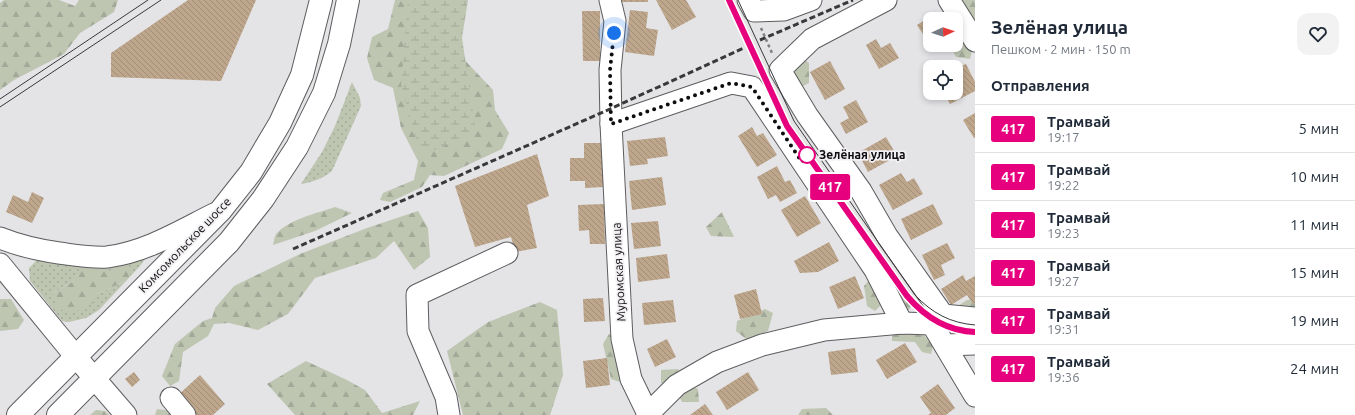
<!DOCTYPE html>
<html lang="ru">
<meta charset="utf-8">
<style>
body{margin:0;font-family:Ubuntu,sans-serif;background:#f2f2f3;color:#1f2937;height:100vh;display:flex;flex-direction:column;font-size:15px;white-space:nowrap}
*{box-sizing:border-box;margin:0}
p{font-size:13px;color:#747a83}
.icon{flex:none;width:22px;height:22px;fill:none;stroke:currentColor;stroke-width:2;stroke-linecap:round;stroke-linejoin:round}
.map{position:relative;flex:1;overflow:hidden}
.sheet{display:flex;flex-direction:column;background:#fff;width:380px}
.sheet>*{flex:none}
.badge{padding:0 8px;border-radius:3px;font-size:14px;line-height:26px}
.needle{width:26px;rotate:87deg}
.fabs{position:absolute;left:923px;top:12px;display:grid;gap:8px}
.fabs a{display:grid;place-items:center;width:40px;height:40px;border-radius:8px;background:#fff;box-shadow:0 2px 6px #0003;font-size:20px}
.you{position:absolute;width:20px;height:20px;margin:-10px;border:3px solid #fff;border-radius:50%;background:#1a73e8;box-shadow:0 0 0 6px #1a73e833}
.map>.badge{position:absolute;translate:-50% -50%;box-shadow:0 0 0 2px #fff}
h2{padding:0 16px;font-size:15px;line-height:36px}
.round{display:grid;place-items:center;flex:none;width:42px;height:42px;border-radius:12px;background:#f2f2f3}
.summary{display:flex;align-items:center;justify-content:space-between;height:68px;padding:0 16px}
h1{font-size:19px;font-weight:700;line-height:30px}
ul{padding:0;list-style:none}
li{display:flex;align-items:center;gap:12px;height:48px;padding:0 16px;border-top:1px solid #e0e1e3}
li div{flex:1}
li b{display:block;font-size:15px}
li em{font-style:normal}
li .badge{min-width:44px;font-weight:700;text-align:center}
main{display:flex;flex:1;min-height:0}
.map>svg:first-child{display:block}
</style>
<main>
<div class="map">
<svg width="975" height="415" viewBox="0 0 975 415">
<defs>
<pattern id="grass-dots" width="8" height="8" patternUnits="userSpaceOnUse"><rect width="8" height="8" fill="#bec6b2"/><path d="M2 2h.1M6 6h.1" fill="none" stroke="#a2a998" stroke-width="1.8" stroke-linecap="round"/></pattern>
<pattern id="forest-firs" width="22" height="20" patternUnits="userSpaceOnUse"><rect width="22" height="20" fill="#bec6b2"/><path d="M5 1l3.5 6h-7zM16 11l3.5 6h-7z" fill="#a2a998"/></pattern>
<pattern id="wetland-marsh" width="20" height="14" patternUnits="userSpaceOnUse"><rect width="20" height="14" fill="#bec6b2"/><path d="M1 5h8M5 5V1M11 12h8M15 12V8" fill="none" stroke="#a2a998"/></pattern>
<pattern id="building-back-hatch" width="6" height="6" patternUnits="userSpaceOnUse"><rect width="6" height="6" fill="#bda68b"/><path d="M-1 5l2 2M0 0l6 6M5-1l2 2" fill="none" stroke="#a18e77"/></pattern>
</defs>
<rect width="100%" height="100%" fill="#e4e3e6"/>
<g fill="url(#grass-dots)" fill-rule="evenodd">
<path d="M352 82 360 98 361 106 332 171C322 179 313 182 301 184L322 152 335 126Z"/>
<path d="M147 256 140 266 99 310 86 318 69 322 62 321 30 281 29 268 38 259ZM109 271 126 281 97 294 53 293 74 281Z"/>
</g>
<g fill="url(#forest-firs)">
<polygon points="4,0 59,0 75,6 79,0 118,0 114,12 80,33 64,54 14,80 0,90 0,3"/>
<polygon points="395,0 419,0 457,52 493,90 495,110 509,133 502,149 444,176 430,175 422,187 390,202 380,200 383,193 414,180 418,161 401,128 393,88 374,80 367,58 372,37 388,29"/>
<polygon points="950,0 975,0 975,19 960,15"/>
<polygon points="956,25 972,51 970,59 956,57 950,45 956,45"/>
<polygon points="801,57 809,63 809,83 799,88 790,64"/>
<path d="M335 207 352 213 315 231 273 245C274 242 274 236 277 233 290 219 318 213 335 207Z"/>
<polygon points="418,211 428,228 430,257 414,270 394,241 376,258 315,278 288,314 258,330 229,323 214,324 208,336 183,352 179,381 170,386 162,376 175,344 203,321 212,318 215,308 234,286 300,254 367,228"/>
<polygon points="722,212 734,237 711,236 706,227"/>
<polygon points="125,262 133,270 126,281 97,294 97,301 71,314 56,307 53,293 74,281 86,265 105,265 109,271"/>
<polygon points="869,280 876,284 881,305 875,311 867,306 864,286"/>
<polygon points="894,285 903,288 911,307 906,313"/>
<polygon points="0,299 11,299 24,320 18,329 0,331"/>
<polygon points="975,299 975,318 955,308 967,300"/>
<polygon points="540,302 557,310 563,375 550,415 463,415 447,351 488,322"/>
<polygon points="765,309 773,313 768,331 746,339 736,331 737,321"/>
<polygon points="917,327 933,346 931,354 922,352 915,342 892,341 892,332"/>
<polygon points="609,334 619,341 626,374 620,382 611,379 603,344"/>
<polygon points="306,361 347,380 365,390 382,413 420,401 413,415 295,415 267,384"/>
<polygon points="678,369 686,384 698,389 699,402 682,402 676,390 661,383 661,370"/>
<polygon points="826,408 833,415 798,415 802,409"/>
<polygon points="157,409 171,411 173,415 155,415"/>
<polygon points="96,410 105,411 109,415 90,415"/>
</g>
<polygon fill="url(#wetland-marsh)" points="408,0 468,0 462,38 476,132 421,156 401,85"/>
<g fill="url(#building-back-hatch)">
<polygon points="188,0 256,0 221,81 111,77 111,53"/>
<rect x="618" y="0" width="30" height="2"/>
<polygon points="656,0 686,0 696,17 672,30"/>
<polygon points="630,10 648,12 646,28 658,30 654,56 625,52"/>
<polygon points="582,11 600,11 600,61 583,61"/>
<polygon points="936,13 940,19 930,19 930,45 937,45 932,48 917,25"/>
<polygon points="876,39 881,48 890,43 899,58 879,69 866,45"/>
<polygon points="830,61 845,89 825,100 810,72"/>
<polygon points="966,64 975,82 975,91 950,104 944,93 956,93 956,68"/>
<polygon points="856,100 868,122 846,134 840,123 849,118 843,107"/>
<polygon points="975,113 975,138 974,138 963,120"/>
<polygon points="752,127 757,136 763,133 777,155 757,167 738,136"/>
<polygon points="665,137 668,156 647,159 648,164 630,166 627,141"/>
<polygon points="886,137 897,156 868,172 858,153"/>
<polygon points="584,143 603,143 603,187 585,188 585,181 570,181 570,158 584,158"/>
<polygon points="537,154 549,196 527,205 537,248 515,252 511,237 475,247 455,186"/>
<polygon points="777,166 785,182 790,180 797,193 780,202 776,195 768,199 757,177"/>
<polygon points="901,173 907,182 914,178 923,194 893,210 879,185"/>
<polygon points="662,177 666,205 632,210 629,181"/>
<polygon points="32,192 44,198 32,223 6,212 13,195 28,202"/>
<polygon points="805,196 821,223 797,237 781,210"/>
<polygon points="604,204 605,244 590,244 589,230 579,231 578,205"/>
<polygon points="933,204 943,224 911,240 901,219"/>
<polygon points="658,221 661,246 634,249 631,223"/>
<polygon points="829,242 839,261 818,272 800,273 794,261"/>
<polygon points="947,243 955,258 941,265 945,275 934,280 922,255"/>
<polygon points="667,254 670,278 638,282 636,258"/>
<polygon points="963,275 966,281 975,276 975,303 973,304 967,295 951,305 941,289"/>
<polygon points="855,276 864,298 838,309 829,287"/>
<polygon points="756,289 762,314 740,319 734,295"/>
<polygon points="603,298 605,321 584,322 583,299"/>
<polygon points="673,300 676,322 644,325 642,303"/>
<polygon points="667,339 676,357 655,367 647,349"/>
<polygon points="905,343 917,362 887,379 876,360"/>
<polygon points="855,348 858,372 831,375 828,352"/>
<polygon points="607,358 610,385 586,388 583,361"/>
<polygon points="134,372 140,380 132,387 125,379"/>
<polygon points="748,372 759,390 727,410 716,392"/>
<polygon points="200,375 225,404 213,415 194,415 177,396"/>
<polygon points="938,384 955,408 946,415 928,415 931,413 920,397"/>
<polygon points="705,404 713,415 690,415"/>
</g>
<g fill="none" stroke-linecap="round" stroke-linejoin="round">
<defs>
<g id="minor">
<polyline points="610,0 615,21 610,70 611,124"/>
<polyline points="748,0 754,11 784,10 811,0"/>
<polyline points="886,0 812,39 780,70 807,115 861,191 887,236 943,315"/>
<polyline points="949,0 975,41"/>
<path d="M0 238C20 246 38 250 59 253 75 255 91 258 107 257 146 252 180 231 214 214"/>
<polyline points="0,264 76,357 126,415"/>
<polyline points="932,324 975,396"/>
<polyline points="945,345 975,344"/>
<polyline points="171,398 185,415"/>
<polyline points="648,414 631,379 622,339 611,124 731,83 752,87 875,270 902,323"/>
<polyline points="449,415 446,397 418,331 417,295 507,253"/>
<polyline points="647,415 677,385 717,362 762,345 824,330 902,323 932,324 943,315 975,318"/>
</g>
<g id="major">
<polyline points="18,415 221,210 251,172 280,123 302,75 321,0"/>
<polyline points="58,415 229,242 263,199 297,147 324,93 339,44 348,0"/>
</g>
</defs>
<use href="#minor" stroke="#5e5c5f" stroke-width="23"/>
<use href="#major" stroke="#5e5c5f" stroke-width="24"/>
<polyline stroke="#7f7e80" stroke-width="2.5" stroke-dasharray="3 3" stroke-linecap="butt" points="761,28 772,53"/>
<use href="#minor" stroke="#fff" stroke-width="21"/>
<use href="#major" stroke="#fff" stroke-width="22"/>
<g stroke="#39383a" stroke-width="1">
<path d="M729 0 787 126 907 296C925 317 946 331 975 332"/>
<path d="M738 0 794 121 915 295C932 313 950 323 975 325"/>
<polyline points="0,99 148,0"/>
<polyline points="0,107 161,0"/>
</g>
<g stroke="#39383a" stroke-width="3" stroke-dasharray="6 3" stroke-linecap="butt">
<polyline points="760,40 853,0"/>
<polyline points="293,249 610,109 744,48"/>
</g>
</g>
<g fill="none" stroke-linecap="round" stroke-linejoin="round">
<defs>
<path id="line" d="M729 0 787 126 907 296C925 317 946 331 975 332"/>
</defs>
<use href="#line" stroke="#fff" stroke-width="9"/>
<use href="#line" stroke="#e6007e" stroke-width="6"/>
<polyline stroke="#0d0c0e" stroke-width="4" stroke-dasharray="0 7.2" points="614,33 610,70 611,124 731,83 752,87 802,162 807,155"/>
</g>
<circle fill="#fff" stroke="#e6007e" stroke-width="2" cx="807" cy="155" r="8"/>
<g text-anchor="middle" stroke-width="3.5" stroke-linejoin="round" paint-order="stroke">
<g font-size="12" font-weight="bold" fill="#0d0c0e" stroke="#f2f0f3" text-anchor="start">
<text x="819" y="159">Зелёная улица</text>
</g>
<g font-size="12" fill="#0d0c0e" stroke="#f2f0f3">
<text transform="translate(185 245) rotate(-46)" y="4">Комсомольское шоссе</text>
<text transform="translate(619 272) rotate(-93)" y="4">Муромская улица</text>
</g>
</g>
</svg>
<div class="fabs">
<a><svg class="needle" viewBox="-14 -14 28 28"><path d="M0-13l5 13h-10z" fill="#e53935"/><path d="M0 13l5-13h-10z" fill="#747a83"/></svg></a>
<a><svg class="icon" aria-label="locate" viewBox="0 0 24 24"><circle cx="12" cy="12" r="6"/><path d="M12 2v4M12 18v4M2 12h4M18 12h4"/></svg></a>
</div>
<div class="you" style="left:614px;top:33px"></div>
<b class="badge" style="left:830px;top:187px;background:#e6007e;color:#fff">417</b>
</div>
<section class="sheet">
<div class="summary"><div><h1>Зелёная улица</h1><p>Пешком · 2 мин · 150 m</p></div><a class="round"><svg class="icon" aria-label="heart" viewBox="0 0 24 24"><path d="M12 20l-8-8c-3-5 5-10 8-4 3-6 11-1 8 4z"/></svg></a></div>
<h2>Отправления</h2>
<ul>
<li><span class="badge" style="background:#e6007e;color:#fff">417</span><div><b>Трамвай</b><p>19:17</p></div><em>5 мин</em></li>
<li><span class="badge" style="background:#e6007e;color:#fff">417</span><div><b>Трамвай</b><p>19:22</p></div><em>10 мин</em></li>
<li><span class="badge" style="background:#e6007e;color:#fff">417</span><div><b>Трамвай</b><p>19:23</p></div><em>11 мин</em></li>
<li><span class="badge" style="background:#e6007e;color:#fff">417</span><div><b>Трамвай</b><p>19:27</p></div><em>15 мин</em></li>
<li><span class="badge" style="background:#e6007e;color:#fff">417</span><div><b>Трамвай</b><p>19:31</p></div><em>19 мин</em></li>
<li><span class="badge" style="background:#e6007e;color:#fff">417</span><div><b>Трамвай</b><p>19:36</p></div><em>24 мин</em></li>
</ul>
</section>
</main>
